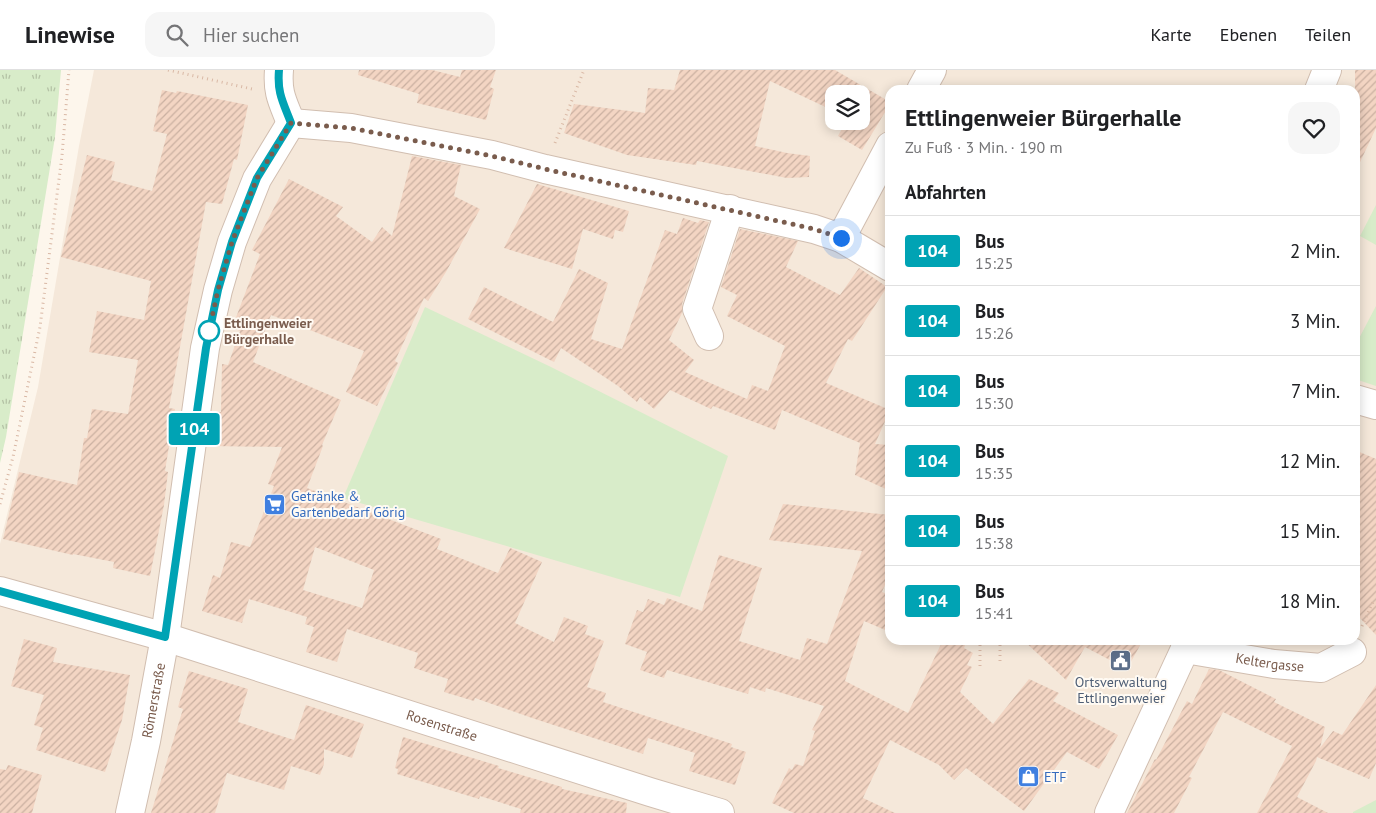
<!DOCTYPE html>
<html lang="de">
<meta charset="utf-8">
<style>
body{margin:0;font-family:"PT Sans",sans-serif;background:#f6f6f6;color:#202124;height:100vh;display:flex;flex-direction:column;font-size:19px;white-space:nowrap}
*{box-sizing:border-box;margin:0}
p{font-size:16px;color:#757577}
.icon{flex:none;width:28px;height:28px;fill:none;stroke:currentColor;stroke-width:2;stroke-linecap:round;stroke-linejoin:round}
.map{position:relative;flex:1;overflow:hidden}
.sheet{position:absolute;left:885px;top:15px;width:475px;height:560px;display:flex;flex-direction:column;background:#fff;border-radius:15px;box-shadow:0 2px 12px #0003}
.sheet>*{flex:none}
.badge{padding:0 10px;border-radius:4px;font-size:18px;line-height:32px}
.tools{position:absolute;left:825px;top:15px;display:grid;gap:10px}
.tools a{display:grid;place-items:center;width:45px;height:45px;border-radius:10px;background:#fff;box-shadow:0 2px 12px #0003;font-size:25px}
.you{position:absolute;width:25px;height:25px;margin:-12px;border:4px solid #fff;border-radius:50%;background:#1a73e8;box-shadow:0 0 0 8px #1a73e833}
.map>.badge{position:absolute;translate:-50% -50%;box-shadow:0 0 0 2px #fff}
h2{padding:0 20px;font-size:19px;line-height:45px}
.round{display:grid;place-items:center;flex:none;width:52px;height:52px;border-radius:15px;background:#f6f6f6}
.summary{display:flex;align-items:center;justify-content:space-between;height:85px;padding:0 20px}
h1{font-size:24px;font-weight:700;line-height:38px}
ul{padding:0;list-style:none}
li{display:flex;align-items:center;gap:15px;height:70px;padding:0 20px;border-top:1px solid #e0e0e0}
li div{flex:1}
li b{display:block;font-size:19px}
li em{font-style:normal}
li .badge{min-width:55px;font-weight:700;text-align:center}
header{display:flex;align-items:center;gap:30px;box-sizing:border-box;height:70px;padding:0 25px;background:#fff;border-bottom:1px solid #e0e0e0}
header strong{font-size:24px}
nav{display:flex;gap:28px;margin-inline-start:auto;font-size:18px}
.search{width:350px;height:45px;background:#f6f6f6;display:flex;align-items:center;gap:12px;box-sizing:border-box;padding:0 18px;border-radius:15px;color:#757577;font-size:19px}
.map>svg:first-child{display:block}
</style>
<header>
<strong>Linewise</strong>
<div class="search"><svg class="icon" aria-label="search" viewBox="0 0 24 24"><circle cx="10" cy="10" r="6"/><path d="M15 15l6 6"/></svg>Hier suchen</div>
<nav><a>Karte</a><a>Ebenen</a><a>Teilen</a></nav>
</header>
<div class="map">
<svg width="1376" height="743" viewBox="0 0 1376 743">
<defs>
<pattern id="grass-tufts" width="24" height="20" patternUnits="userSpaceOnUse" patternTransform="scale(1.25)"><rect width="24" height="20" fill="#d8ecc9"/><path d="M3 7l-1-3M5 7V3M7 7l1-3M15 17l-1-3M17 17v-4M19 17l1-3" fill="none" stroke="#b4c2a5"/></pattern>
<pattern id="building-hatch" width="6" height="6" patternUnits="userSpaceOnUse" patternTransform="scale(1.25)"><rect width="6" height="6" fill="#f3d5c3"/><path d="M-1 1l2-2M0 6l6-6M5 7l2-2" fill="none" stroke="#cab0a1"/></pattern>
</defs>
<rect width="100%" height="100%" fill="#fdf6ec"/>
<path fill="#f5e8da" fill-rule="evenodd" d="M94 0H1376V743H0V474L38 317 79 76ZM890 20H1355V570H890ZM834 24H861V51H834Z"/>
<polygon fill="url(#grass-tufts)" points="0,0 61,0 55,67 6,367 0,393"/>
<g fill="#d8ecc9">
<polygon points="1376,135 1376,175 1360,166"/>
<polygon points="1376,236 1376,316 1355,309 1355,276"/>
<polygon points="425,237 551,297 728,386 680,527 343,428"/>
<polygon points="1376,730 1376,743 1353,743 1353,742"/>
</g>
<g fill="url(#building-hatch)" fill-rule="evenodd">
<polygon points="359,0 432,0 460,7 462,0 496,0 490,17 494,19 486,50 417,33 419,24 358,5"/>
<polygon points="680,0 835,0 890,32 890,34 862,80 838,66 846,51 861,51 861,24 834,24 834,41 770,11 755,76 787,83 810,86 809,107 787,108 697,91 696,95 627,85 564,63 574,34 645,43 648,18 674,20"/>
<polygon points="1355,0 1376,0 1376,58 1355,103"/>
<polygon points="162,20 176,23 177,21 248,35 237,90 234,89 222,134 206,132 169,338 175,339 165,401 168,402 164,435 150,506 113,498 114,492 73,484 73,485 3,469 19,402 77,415 84,368 87,368 92,339 128,344 138,290 89,282 97,241 144,250 151,211 61,187 87,85 115,92 111,110 152,121 167,64 153,61"/>
<path d="M412 86 461 95 454 126 480 139 446 202 428 231 424 228 395 291 398 293 377 336 346 322 364 281 271 245 253 292 341 330 322 375 323 376 307 418 441 469 437 479 498 503 510 478 542 492 515 553 554 572 564 547 588 556 585 564 604 571 587 617 606 623 603 632 732 674 731 677 746 682 735 715 689 701 695 683 648 668 643 684 532 648 475 628 474 631 444 622 448 609 414 598 418 583 347 559 337 592 306 582 314 557 305 554 307 547 249 529 242 553 202 541 213 505 220 508 231 472 250 477 274 416 268 414 282 377 212 376 213 342H221L222 294 228 295 240 261 232 258 260 184 252 180 289 109 343 137 336 146 372 172 382 157 392 166ZM315 477 374 500 362 538 303 520Z"/>
<polygon points="537,114 629,141 623,162 615,160 613,169 583,159 572,199 504,178"/>
<polygon points="683,148 698,153 700,150 709,152 682,234 682,243 669,270 694,290 685,302 747,329 752,315 768,321 785,276 727,246 737,225 721,217 740,159 798,171 786,197 840,225 859,198 887,217 852,271 848,269 826,313 890,340 875,374 890,375 890,421 855,405 860,373 782,340 775,360 713,336 711,339 670,320 654,339 640,327 637,332 618,316 561,278 554,292 468,249 484,217 553,252 579,199 608,213 591,269 622,279 665,160 677,164"/>
<polygon points="1355,380 1376,389 1376,565 1355,543"/>
<polygon points="783,434 890,445 890,503 882,522 890,525 890,562 864,551 845,611 908,643 943,570 967,570 964,578 973,583 967,595 972,597 960,622 993,654 1029,609 1059,623 1053,631 1118,665 1099,699 1067,682 1024,741 966,698 954,710 939,695 890,670 863,728 895,743 794,743 772,733 789,698 792,700 795,694 803,696 815,661 812,660 824,636 766,618 765,622 750,617 748,624 667,600 664,608 640,600 647,582 625,574 637,540 643,542 648,529 664,535 667,528 702,541 719,485 762,498 739,571 800,590 807,568 827,574 862,481 769,470"/>
<polygon points="24,569 57,578 53,592 130,605 122,650 105,702 36,680 43,658 34,655 44,625 11,616"/>
<polygon points="1023,570 1143,570 1127,599 1085,577 1066,610"/>
<polygon points="1209,599 1219,600 1276,629 1274,632 1325,657 1320,678 1333,661 1342,665 1376,615 1376,693 1369,709 1317,687 1316,691 1297,727 1328,743 1257,743 1292,676 1223,642 1189,707 1192,708 1174,743 1127,743 1155,689 1156,690 1187,631 1192,634"/>
<polygon points="189,601 248,619 238,652 294,670 306,635 364,654 352,688 324,679 324,694 320,705 291,696 284,720 227,703 215,743 151,743 183,639 178,637"/>
<polygon points="403,667 499,696 498,698 562,717 562,719 627,733 626,743 520,743 521,739 480,726 479,729 397,704 398,699 395,698"/>
<polygon points="8,695 42,705 32,743 0,743 0,699 6,700"/>
</g>
<g fill="none" stroke-linecap="round" stroke-linejoin="round">
<defs>
<g id="minor">
<path d="M279 0C277 24 283 32 291 53"/>
<polyline points="921,20 932,0"/>
<polyline points="1319,20 1327,0"/>
<polyline points="291,53 351,58 492,85 545,99 814,159 841,168 890,197"/>
<polyline points="841,168 890,76"/>
<polyline points="709,266 697,239 730,139"/>
<polyline points="1355,329 1376,335"/>
<path id="s1" d="M0 521 165 567 650 722 720 743"/>
<path id="s2" d="M1185 579 1274 594 1321 598 1352 582"/>
<path id="s3" d="M130 743 146 671 165 567 205 278 218 220 232 172 257 109 291 53"/>
<polyline points="1109,743 1185,579 1186,570"/>
</g>
</defs>
<use href="#minor" stroke="#d1beb0" stroke-width="30"/>
<g stroke="#d9b8a5" stroke-width="3" stroke-dasharray="1 4" stroke-linecap="butt">
<polyline points="168,0 252,19"/>
<polyline points="555,73 584,0"/>
<polyline points="0,434 13,387 40,257 62,86 69,0"/>
<polyline points="1362,556 1373,532"/>
<polyline points="980,570 980,597"/>
<polyline points="1000,570 1000,595"/>
</g>
<use href="#minor" stroke="#fff" stroke-width="28"/>
</g>
<g fill="none" stroke-linecap="round" stroke-linejoin="round">
<defs>
<path id="line" d="M0 521 165 567 206 278 218 220 232 172 257 108 291 53C283 32 277 23 279 0"/>
</defs>
<use href="#line" stroke="#fff" stroke-width="11"/>
<use href="#line" stroke="#00a3b4" stroke-width="8"/>
<polyline stroke="#7a5c4d" stroke-width="5" stroke-dasharray="0 9" points="209,261 218,220 232,172 257,108 291,53 351,58 492,86 545,99 814,159 841,168"/>
</g>
<defs>
<symbol id="supermarket-square" viewBox="-11 -11 22 22"><rect x="-9" y="-9" width="18" height="18" rx="4" fill="#3f7fe0" stroke="#fffaf3"/><path d="M-6-5.5h2.5l.6 2H6L4.5 2H-2.5L-4.4-4H-6ZM-1.5 3.2a1.3 1.3 0 1 0 .1 0ZM3 3.2a1.3 1.3 0 1 0 .1 0Z" fill="#fff"/></symbol>
<symbol id="civic-square" viewBox="-11 -11 22 22"><rect x="-9" y="-9" width="18" height="18" rx="4" fill="#5c6f8a" stroke="#fffaf3"/><path d="M-.6-6.5H3V-4.5H.6V-3L4-1V1h2V6H-6V1h2V-1L-.6-3ZM-1.2 2.5V6h2.4V2.5Z" fill="#fff"/></symbol>
<symbol id="shop-square" viewBox="-11 -11 22 22"><rect x="-9" y="-9" width="18" height="18" rx="4" fill="#3f7fe0" stroke="#fffaf3"/><path d="M-5-2.5h2.3a2.7 3.5 0 0 1 5.4 0H5L5.5 6h-11ZM-1.5-2.5h3a1.5 2.3 0 0 0-3 0Z" fill="#fff"/></symbol>
</defs>
<g fill-rule="evenodd">
<use href="#supermarket-square" x="262" y="422" width="25" height="25"/>
<use href="#civic-square" x="1108" y="578" width="25" height="25"/>
<use href="#shop-square" x="1016" y="694" width="25" height="25"/>
</g>
<circle fill="#fff" stroke="#00a3b4" stroke-width="2.5" cx="209" cy="261" r="10"/>
<g text-anchor="middle" stroke-width="4" stroke-linejoin="round" paint-order="stroke">
<g font-size="14" font-weight="bold" fill="#7a5c4d" stroke="#fffaf3" text-anchor="start">
<text x="224" y="258">Ettlingenweier<tspan x="224" dy="16">Bürgerhalle</tspan></text>
</g>
<g font-size="14" fill="#366cbe" stroke="#fffaf3" text-anchor="start">
<text x="291" y="431">Getränke &amp;<tspan x="291" dy="16">Gartenbedarf Görig</tspan></text>
<text x="1044" y="712">ETF</text>
</g>
<g font-size="14" fill="#7a5c4d" stroke="#fffaf3">
<text dy="5" stroke="none"><textPath href="#s2" startOffset="86">Keltergasse</textPath></text>
<text dy="5" stroke="none"><textPath href="#s3" startOffset="115">Römerstraße</textPath></text>
<text dy="5" stroke="none"><textPath href="#s1" startOffset="462">Rosenstraße</textPath></text>
</g>
<g font-size="14" fill="#4e5e75" stroke="#fffaf3">
<text x="1121" y="617">Ortsverwaltung<tspan x="1121" dy="16">Ettlingenweier</tspan></text>
</g>
</g>
</svg>
<div class="tools">
<a><svg class="icon" aria-label="layers" viewBox="0 0 24 24"><path d="M12 4l9 5-9 5-9-5zM3 14l9 5 9-5"/></svg></a>
</div>
<div class="you" style="left:841px;top:168px"></div>
<b class="badge" style="left:194px;top:359px;background:#00a3b4;color:#fff">104</b>
<section class="sheet">
<div class="summary"><div><h1>Ettlingenweier Bürgerhalle</h1><p>Zu Fuß · 3 Min. · 190 m</p></div><a class="round"><svg class="icon" aria-label="heart" viewBox="0 0 24 24"><path d="M12 20l-8-8c-3-5 5-10 8-4 3-6 11-1 8 4z"/></svg></a></div>
<h2>Abfahrten</h2>
<ul>
<li><span class="badge" style="background:#00a3b4;color:#fff">104</span><div><b>Bus</b><p>15:25</p></div><em>2 Min.</em></li>
<li><span class="badge" style="background:#00a3b4;color:#fff">104</span><div><b>Bus</b><p>15:26</p></div><em>3 Min.</em></li>
<li><span class="badge" style="background:#00a3b4;color:#fff">104</span><div><b>Bus</b><p>15:30</p></div><em>7 Min.</em></li>
<li><span class="badge" style="background:#00a3b4;color:#fff">104</span><div><b>Bus</b><p>15:35</p></div><em>12 Min.</em></li>
<li><span class="badge" style="background:#00a3b4;color:#fff">104</span><div><b>Bus</b><p>15:38</p></div><em>15 Min.</em></li>
<li><span class="badge" style="background:#00a3b4;color:#fff">104</span><div><b>Bus</b><p>15:41</p></div><em>18 Min.</em></li>
</ul>
</section>
</div>
